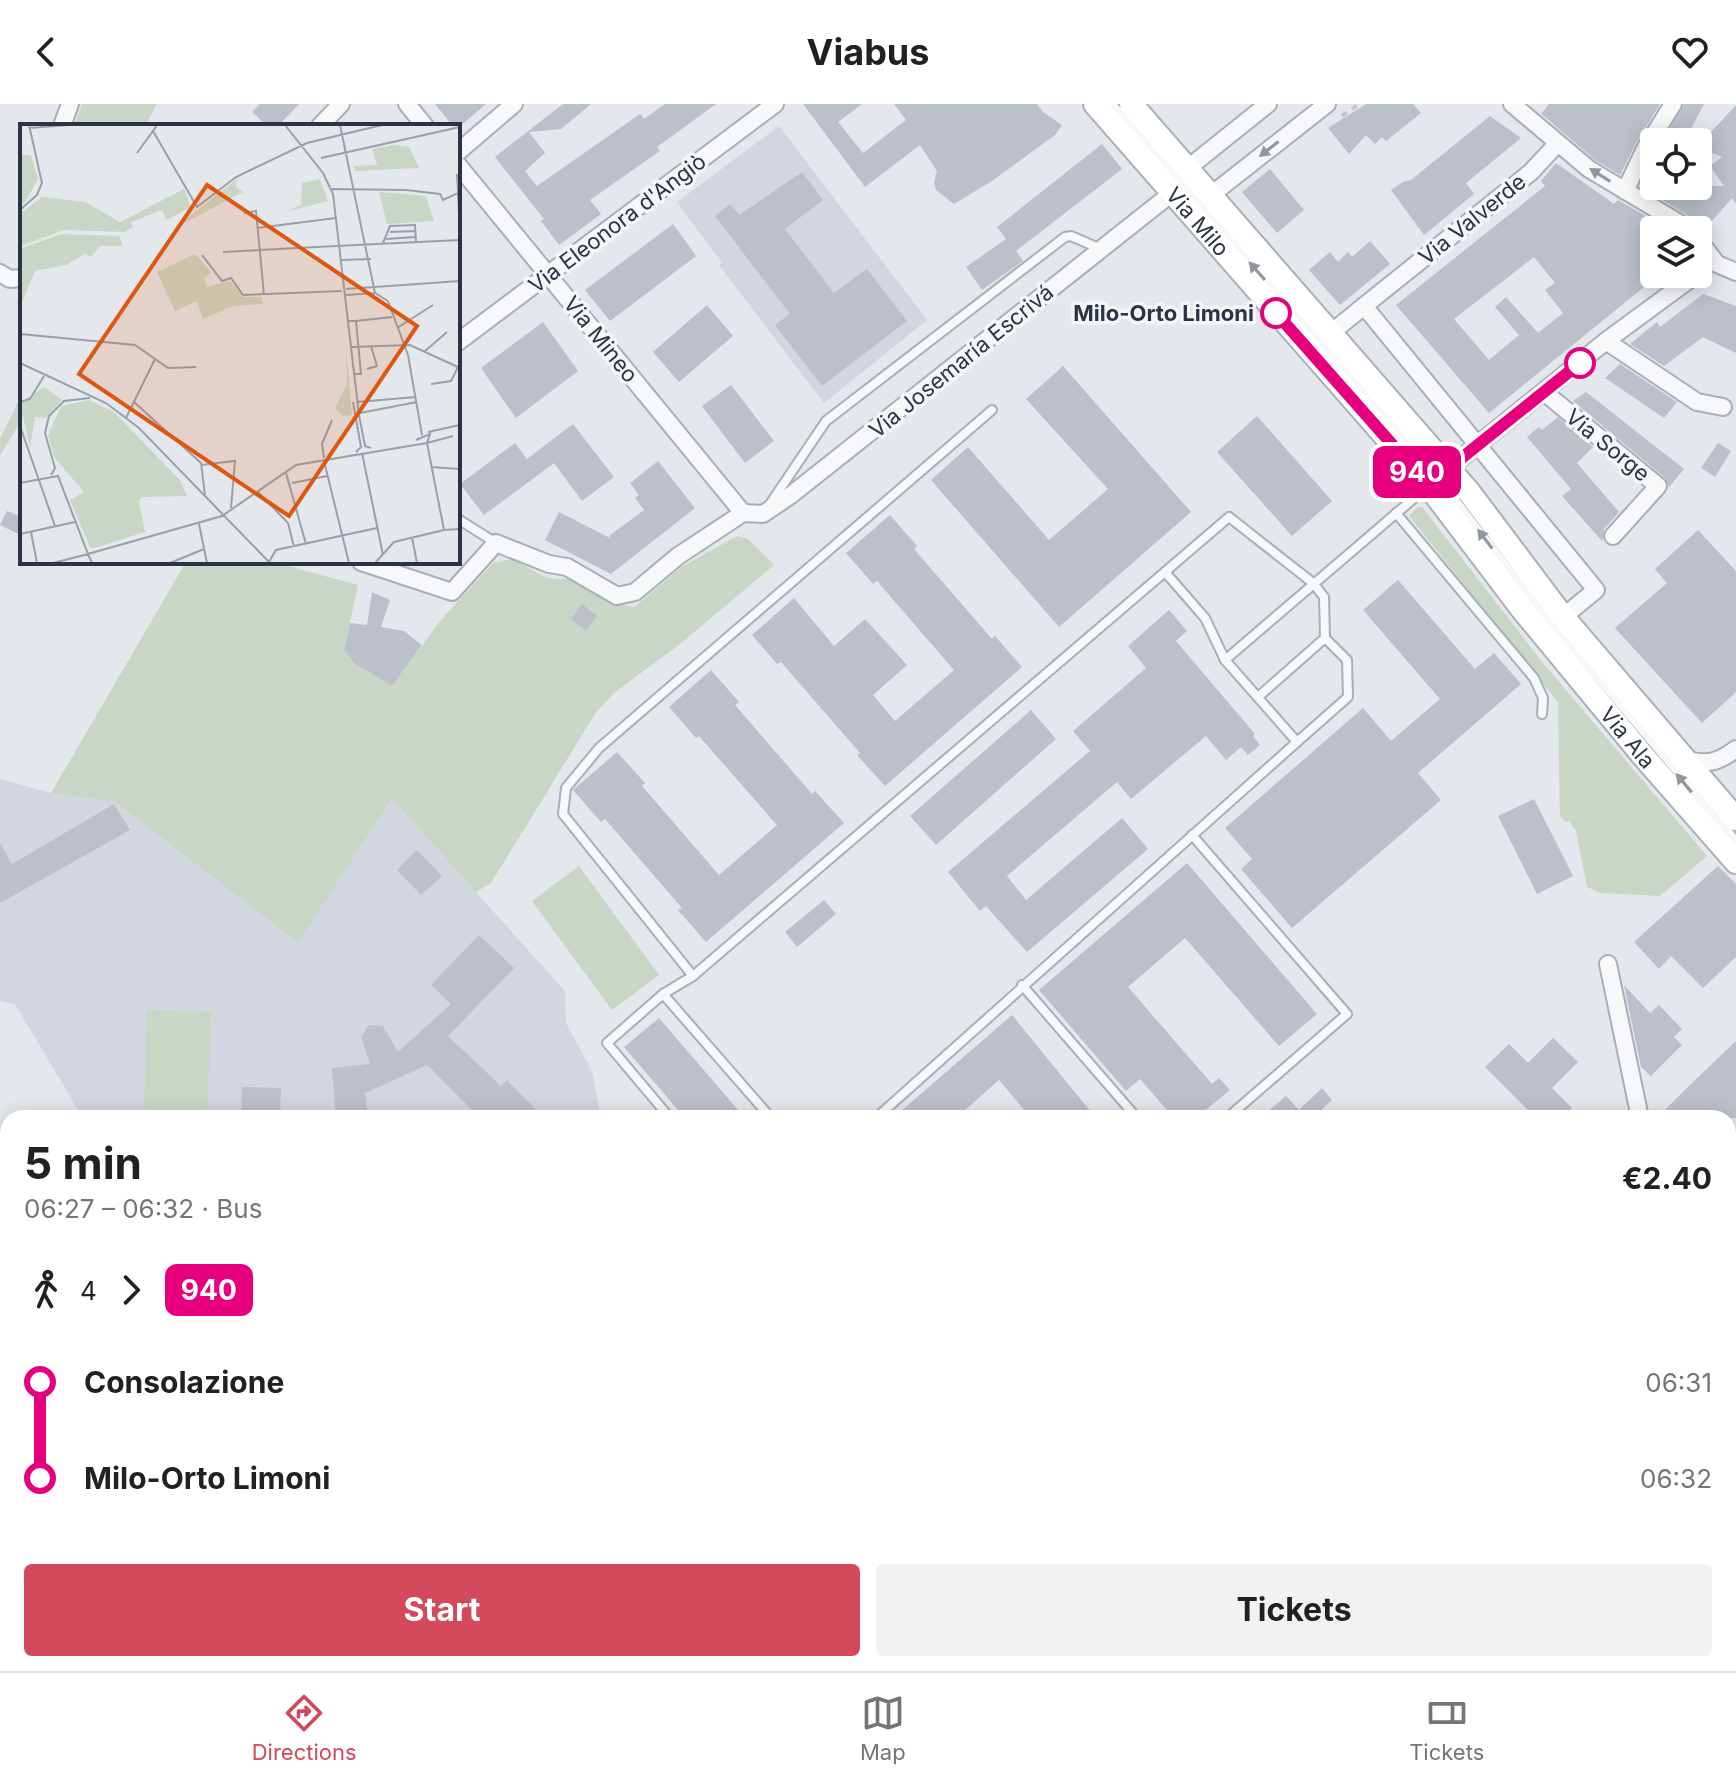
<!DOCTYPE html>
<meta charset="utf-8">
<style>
body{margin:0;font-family:Inter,sans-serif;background:#f2f2f2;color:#202124;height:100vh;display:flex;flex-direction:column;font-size:30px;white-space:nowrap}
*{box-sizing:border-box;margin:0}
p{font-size:26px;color:#757577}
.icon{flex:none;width:44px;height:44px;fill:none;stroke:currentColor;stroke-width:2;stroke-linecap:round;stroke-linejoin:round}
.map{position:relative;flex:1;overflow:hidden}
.sheet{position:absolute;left:0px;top:1006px;width:1736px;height:562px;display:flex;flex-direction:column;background:#fff;border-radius:24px 24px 0 0;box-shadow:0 4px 20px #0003}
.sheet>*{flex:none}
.badge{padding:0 16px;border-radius:12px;font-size:28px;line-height:52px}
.controls{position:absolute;left:1640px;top:24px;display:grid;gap:16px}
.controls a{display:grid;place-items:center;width:72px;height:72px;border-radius:8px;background:#fff;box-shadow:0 4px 20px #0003;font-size:40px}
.map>.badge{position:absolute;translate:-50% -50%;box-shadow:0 0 0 4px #fff}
.legs{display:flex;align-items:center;gap:12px;height:88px;padding:0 24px;font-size:26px}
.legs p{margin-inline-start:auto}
.overview{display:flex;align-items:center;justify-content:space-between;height:136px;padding:0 24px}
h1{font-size:44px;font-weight:700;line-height:60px}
.primary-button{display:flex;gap:16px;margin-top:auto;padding:16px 24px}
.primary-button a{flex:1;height:92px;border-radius:8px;background:#d1495b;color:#fff;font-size:32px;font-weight:700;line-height:92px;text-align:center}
.primary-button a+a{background:#f2f2f2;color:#202124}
ul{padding:0 24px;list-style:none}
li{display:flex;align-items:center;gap:28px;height:96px;font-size:30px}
li i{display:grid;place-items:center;width:12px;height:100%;margin:0 10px;background:currentColor}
li i::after{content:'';width:20px;height:20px;margin:-10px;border:6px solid;border-radius:50%;background:#fff}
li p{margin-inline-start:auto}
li:first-child i{background:linear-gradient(#0000 50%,currentColor 0)}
li:last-child i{background:linear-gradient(currentColor 50%,#0000 0)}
header{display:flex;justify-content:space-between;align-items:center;height:104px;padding:0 24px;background:#fff;font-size:36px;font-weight:700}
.tabs{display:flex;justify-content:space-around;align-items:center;height:112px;border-top:2px solid #e0e0e0;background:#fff;font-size:22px;color:#757577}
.tabs a{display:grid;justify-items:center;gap:4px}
.tabs .current{color:#d1495b}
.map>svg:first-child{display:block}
</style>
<header><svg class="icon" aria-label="back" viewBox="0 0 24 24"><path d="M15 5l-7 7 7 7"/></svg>Viabus<svg class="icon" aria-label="heart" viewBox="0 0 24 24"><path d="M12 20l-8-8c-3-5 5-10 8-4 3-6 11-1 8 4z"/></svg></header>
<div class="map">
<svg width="1736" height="1567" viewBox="0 0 1736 1567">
<rect width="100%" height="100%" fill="#e4e7ec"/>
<g fill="#d2d6de">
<polygon points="779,22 927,216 824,299 719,161 722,159 677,98"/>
<polygon points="0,675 51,689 115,698 298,839 392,695 565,887 566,919 592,967 601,1014 83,1014 15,900 0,897"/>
<polygon points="0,1184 8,1198 8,1275 0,1279"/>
<polygon points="1736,1286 1736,1441 1728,1433 1728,1294"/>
</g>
<g fill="#c9d6c5">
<polygon points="82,0 157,0 145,22 74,22"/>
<polygon points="22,290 22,315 0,352 0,334"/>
<polygon points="1418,403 1422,403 1543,559 1707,752 1660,792 1601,789 1587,783 1576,727 1569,717 1565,718 1560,712 1558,598 1409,412"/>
<path d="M737 432 748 435 774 461 680 540 614 589 595 610 491 779 476 788 392 695 298 839 115 698 51 689 186 458H273L358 481 344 546 354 559 392 582 441 516 493 459 513 455C538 468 546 479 575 474L611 499 634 503 683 462Z"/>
<polygon points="579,762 659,871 612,906 532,797"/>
<polygon points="147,906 211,908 207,1014 144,1014"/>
</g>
<g fill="#bbc0ca" fill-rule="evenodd">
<polygon points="260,0 299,0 278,22 267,22 252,8"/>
<polygon points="435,0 486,0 458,24 453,22"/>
<polygon points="563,0 591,0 561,25 529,28 545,49 525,67 537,82 640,10 644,15 665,0 716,0 657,43 660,47 590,96 601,110 559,141 541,117 544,115 495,53"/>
<polygon points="803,0 862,0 838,18 863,49 906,16 894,0 1037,0 1043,8 1062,21 1055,31 992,77 954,100 936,86 934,78 937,67 920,41 865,83"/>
<polygon points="1366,0 1413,0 1421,9 1386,37 1382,33 1375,40 1366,31 1349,50 1328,24"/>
<polygon points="1549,0 1660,0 1637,37 1620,71 1595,56 1544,12 1541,10"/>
<polygon points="1684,0 1704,0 1684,38 1662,38"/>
<polygon points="1736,1 1736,100 1732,94 1704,126 1697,117 1639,82 1654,52 1654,82 1674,82 1686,87 1690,82 1724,82 1710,62 1722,53 1698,42"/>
<polygon points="1490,12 1521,34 1466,79 1474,90 1424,131 1391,86 1403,78 1411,76"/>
<polygon points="1102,40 1122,65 1016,147 1023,157 982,186 966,163 1006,135 997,123"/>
<path d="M1556 59 1614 100 1618 96 1670 126H1654V175L1489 309 1396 201 1545 82 1541 77ZM1534 153 1555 179 1545 186 1563 209 1538 229 1506 193 1495 203 1519 231 1489 256 1454 215Z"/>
<polygon points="1270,65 1304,106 1277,129 1242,88"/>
<polygon points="802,68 823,96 785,125 834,189 867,165 907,217 822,282 775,221 790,210 715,112 730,100 739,111"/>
<polygon points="673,120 696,152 610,217 585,186"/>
<polygon points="1370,137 1390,160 1340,201 1309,166 1330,148 1338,158 1348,148 1352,153"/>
<polygon points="1703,190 1736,202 1736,249 1703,233 1664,262 1630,240 1657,218 1660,223"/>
<polygon points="707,201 733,232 679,278 653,248"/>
<polygon points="543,218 578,267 516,314 481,264"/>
<polygon points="1620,260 1677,298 1664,314 1605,274"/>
<polygon points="1063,262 1191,408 1059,523 931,376 968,343 1049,436 1108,385 1026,295"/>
<polygon points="731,281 774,337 745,359 702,302"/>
<polygon points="1586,288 1684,365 1669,383 1665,374 1573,297"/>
<polygon points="1257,312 1332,397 1292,432 1217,348"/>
<polygon points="1558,313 1593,343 1577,359 1619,408 1604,425 1602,437 1562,392 1571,385 1527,333 1539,323 1542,326"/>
<polygon points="573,320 614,373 582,397 554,359 484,411 460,380 515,339 527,355"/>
<polygon points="1718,339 1731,347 1715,373 1701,364"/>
<polygon points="658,357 695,404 611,470 545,436 559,408 612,435 609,432 644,406 635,394 639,391 630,379"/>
<polygon points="7,407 22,413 22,432 0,421"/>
<polygon points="890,411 917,442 914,445 992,535 995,532 1022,563 885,682 857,651 860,649 781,558 777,560 752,531 794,494 834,542 865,515 907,561 873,591 895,617 954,566 877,477 873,480 846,449"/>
<polygon points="1698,426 1736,467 1736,588 1702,619 1615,524 1667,479 1655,465"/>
<polygon points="1398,476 1475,565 1494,549 1521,580 1418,669 1441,696 1292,824 1241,765 1252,755 1225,724 1363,604 1391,637 1440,595 1363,506"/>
<polygon points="372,488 390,496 381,523 404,527 422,541 392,582 354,559 344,546 350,519 367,521"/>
<polygon points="582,500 597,512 586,527 571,515"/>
<polygon points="1169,506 1187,527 1176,537 1255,630 1253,632 1260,641 1248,651 1241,643 1226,656 1206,632 1131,695 1117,678 1007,772 1026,796 1122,714 1148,745 1027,848 986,802 980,807 948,768 1090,647 1073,627 1146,564 1128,542"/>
<polygon points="711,566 739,598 735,601 812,690 815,687 844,719 706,838 678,806 682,804 605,715 601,718 573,686 617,648 645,679 642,682 719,771 777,721 699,632 696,634 669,603"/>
<polygon points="1031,606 1056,635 936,741 910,712"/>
<polygon points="1534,695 1573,772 1537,790 1498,712"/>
<polygon points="114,700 130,726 0,799 0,739 12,760"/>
<polygon points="417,746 442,772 421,791 397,766"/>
<polygon points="1187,759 1317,910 1279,942 1185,834 1128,883 1212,980 1219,974 1230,986 1196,1014 1174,1014 1140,975 1126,987 1039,886"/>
<polygon points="1718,762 1736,780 1736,853 1703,884 1671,852 1659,865 1634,838"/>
<polygon points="824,796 836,810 797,843 785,828"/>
<polygon points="479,831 514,864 448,932 501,982 507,976 544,1014 480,1014 427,961 365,989 368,1014 336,1014 332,964 370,960 361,933 369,921 383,922 398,948 451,900 431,881"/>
<polygon points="1624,881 1650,909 1659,901 1682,925 1674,933 1682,941 1651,972 1641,963"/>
<polygon points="1012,911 1096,1014 1031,1014 999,976 956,1014 893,1014"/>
<polygon points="659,914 745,1014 685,1014 624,943"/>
<polygon points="1553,934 1578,958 1552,984 1572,1004 1563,1014 1536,1014 1485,963 1509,940 1528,959"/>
<polygon points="1736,937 1736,1014 1657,1014 1690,981"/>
<polygon points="242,983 281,984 280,1014 241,1014"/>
<polygon points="1322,984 1332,996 1312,1014 1260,1014 1286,992 1299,1006"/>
</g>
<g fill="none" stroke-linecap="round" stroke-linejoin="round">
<defs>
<g id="service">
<polyline points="1112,0 1438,374 1533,497 1736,737"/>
<polyline points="770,400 826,317 1065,133 1071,132 1101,145"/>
<polyline points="1396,409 1534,574 1543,594 1542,610"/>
<polyline points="458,415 496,439"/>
<polyline points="1165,468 1205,514 1225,556"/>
<polyline points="1297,638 1348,593 1347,556 1325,534"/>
<polyline points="1192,731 1347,910 1227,1014"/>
<polyline points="693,872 563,710 566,684 599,644 992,306"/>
<polyline points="1022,881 1137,1014"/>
<polyline points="663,890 607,939 670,1014"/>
<polyline points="771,1014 663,890 693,872 1229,413 1313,479 1324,493 1325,534 1258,593"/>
<polyline points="876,1014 1297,638 1225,556 1427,383"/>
<polyline points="631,1560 631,1567"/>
</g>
<g id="minor">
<polyline points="407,0 425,22"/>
<polyline points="1512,0 1589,65 1691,126"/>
<polyline points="62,22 70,0"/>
<polyline points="320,22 341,0"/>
<polyline points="458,48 514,0"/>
<polyline points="458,61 743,409"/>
<polyline points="1188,64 1268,0"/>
<polyline points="1625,87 1646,43 1673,0"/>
<polyline points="1211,91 1327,0"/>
<polyline points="1698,135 1717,160 1736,168"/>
<polyline points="0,169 10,175 22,174"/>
<polyline points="1364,202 1531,68 1557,40"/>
<polyline points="1606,237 1697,298 1723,303"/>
<polyline points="458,238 775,0"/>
<polyline points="1309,247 1364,202 1596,486 1563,513"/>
<polyline points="1544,288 1658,382 1613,432"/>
<polyline points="1428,381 1606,237 1697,170"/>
<polyline points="743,409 763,410 791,391 1172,89"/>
<polyline points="361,458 452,488 496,439 549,460 567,463 617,492 635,488 678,452 743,409"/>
<path d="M1684 656C1708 660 1716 660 1736 645"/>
<polyline points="1608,860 1640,1014"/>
<polyline points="1728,1262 1736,1254"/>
<polyline points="0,1295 8,1290"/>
<polyline points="1728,1457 1736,1465"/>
<polyline points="417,1560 418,1567"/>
<polyline points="715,1560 747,1567"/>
<polyline points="1271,1560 1277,1567"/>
<polyline points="1525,1560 1557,1567"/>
<polyline points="1079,1567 1086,1560"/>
</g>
<g id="secondary">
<path id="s1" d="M1095 0 1428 381 1522 505 1644 653 1736 758"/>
<polyline points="1131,0 1469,388 1563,513 1736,715"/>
<polyline points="1728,1083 1736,1077"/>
<polyline points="1736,1113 1736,1115"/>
<polyline points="1728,1133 1736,1136"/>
<polyline points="1450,1567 1452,1560"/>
</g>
</defs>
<use href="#service" stroke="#a9aeb7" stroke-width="12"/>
<use href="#minor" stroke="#a9aeb7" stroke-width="20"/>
<use href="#secondary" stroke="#a9aeb7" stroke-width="26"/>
<polyline stroke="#c2c5cb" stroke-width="4" stroke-dasharray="6 6" stroke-linecap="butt" points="1342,12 1359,0"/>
<use href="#service" stroke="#f7f8fa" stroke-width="8"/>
<use href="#minor" stroke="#f7f8fa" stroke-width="16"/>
<use href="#secondary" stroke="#fff" stroke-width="22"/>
</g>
<defs><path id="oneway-solid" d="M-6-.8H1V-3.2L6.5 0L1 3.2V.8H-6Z" transform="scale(2)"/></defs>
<g fill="#9196a0">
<use href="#oneway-solid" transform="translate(1269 45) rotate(142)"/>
<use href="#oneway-solid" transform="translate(1600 71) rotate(-148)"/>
<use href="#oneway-solid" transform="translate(1257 167) rotate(-131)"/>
<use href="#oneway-solid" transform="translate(1485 435) rotate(-127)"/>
<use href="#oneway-solid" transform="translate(1684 679) rotate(-130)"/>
</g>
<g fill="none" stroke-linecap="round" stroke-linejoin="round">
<defs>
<polyline id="line-1" points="1276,209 1428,381 1580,259"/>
</defs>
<use href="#line-1" stroke="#fff" stroke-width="18"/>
<use href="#line-1" stroke="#e6007e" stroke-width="12"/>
</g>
<g fill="#fff" stroke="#e6007e" stroke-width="4">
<circle cx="1276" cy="209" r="14"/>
<circle cx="1580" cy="259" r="14"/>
</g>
<g text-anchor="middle" stroke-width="7" stroke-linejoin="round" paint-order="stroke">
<g font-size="22" fill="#2b3445" stroke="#f4f6f9">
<text transform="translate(1472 115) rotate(-39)" y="8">Via Valverde</text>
<text dy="8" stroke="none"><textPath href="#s1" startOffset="156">Via Milo</textPath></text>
<text transform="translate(617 119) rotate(-37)" y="8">Via Eleonora d'Angiò</text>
<text transform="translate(601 235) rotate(51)" y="8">Via Mineo</text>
<text transform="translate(961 257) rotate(-39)" y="8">Via Josemaría Escrivá</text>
<text transform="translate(1608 341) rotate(39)" y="8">Via Sorge</text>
<text dy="8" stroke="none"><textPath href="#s1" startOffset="828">Via Ala</textPath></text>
</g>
<g font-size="22" font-weight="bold" fill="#2b3445" stroke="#f4f6f9" text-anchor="end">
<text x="1254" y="217">Milo-Orto Limoni</text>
</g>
</g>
<g transform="translate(20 20)">
<rect width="440" height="440" fill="#e4e7ec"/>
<path d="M373 21 389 23 399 44 334 47V42L357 41 352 25ZM0 31H11L18 55 4 80 0 78ZM217 55 216 63 223 68 153 105ZM300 55 308 77 265 88 281 81 282 59ZM164 65 171 83 147 96 142 86 111 98 113 103 104 108 44 106 0 122V90L22 73 65 78 100 98ZM359 68 406 72 414 97 367 100ZM41 110 99 112 103 122H80L71 133 65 130 46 141 15 147 0 183V125ZM175 130 191 148 184 155 187 163 210 157 223 173H241L243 180 213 182 183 195 177 177 155 187 137 148ZM326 225 332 291 323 292 315 285 327 260ZM24 263 42 276 26 294 15 293 10 324 0 279ZM69 276 94 288 160 356 167 372 122 373 119 378 125 408 71 425 50 376 64 368 34 333 28 311 41 282Z" fill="#c9d6c5"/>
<path fill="none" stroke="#9a9fa9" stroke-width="2" d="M137 1 133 7 177 83 216 53 287 19 362 1M265 1 303 49 313 70 339 291 345 322 351 324M320 1 355 169M9 4 49 1M117 29 133 7M301 34 440 3M437 50 440 110M312 65 386 66 420 70 423 76 438 69M0 86 17 71 22 59 9 1M224 89 236 87 244 171M237 104 316 94M370 108 396 107M366 115 395 113M363 119 370 102 395 101 396 118M316 122 440 116M203 128 316 122M182 131 202 157 211 154 223 171 322 167M321 136 351 135M326 165 440 157M326 171 355 169 368 177M368 177 388 231 402 311M328 197H336L341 250H335M336 197 372 193M377 204 413 181M0 210 115 221 148 244 176 243M332 223 390 221 440 244M404 228 427 208M0 239 86 279 119 304 250 439M347 245 357 242 351 222M411 260 431 257 438 243M113 277 181 339 185 371M0 278 10 275 24 252M333 278 341 323 336 328M337 278 396 273M340 289 397 278M106 294 135 235M0 302 35 402M408 308 440 301M396 316 410 310 407 319 424 406 440 405M407 319 433 312M342 329 363 431M304 334 302 320 312 296M181 341 215 337 211 384M305 341 329 439M411 343 440 345M266 349 286 420M31 351 35 344 25 309 29 292 44 277 70 274M0 359 38 352 68 430 33 439M272 359 307 352M237 367 268 399 274 423M179 400 187 439M11 408 17 439M0 410 55 398M392 413 397 439M249 438 256 426 357 404M72 439 68 430 202 392 276 341 407 319M150 439 184 425M355 439 374 418 424 406"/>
<path fill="#df570f" fill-opacity="0.15" stroke="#df570f" stroke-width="4" d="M187 61 397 202 269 392 59 250Z"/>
<rect width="440" height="440" fill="none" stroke="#2b3445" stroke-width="4"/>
</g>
</svg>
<div class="controls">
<a><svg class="icon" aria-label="locate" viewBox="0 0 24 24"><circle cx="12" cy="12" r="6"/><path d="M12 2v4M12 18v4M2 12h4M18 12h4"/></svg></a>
<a><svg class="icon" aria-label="layers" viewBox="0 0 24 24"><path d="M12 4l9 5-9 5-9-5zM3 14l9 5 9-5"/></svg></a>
</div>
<b class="badge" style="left:1417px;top:368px;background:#e6007e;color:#fff">940</b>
<section class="sheet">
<div class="overview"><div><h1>5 min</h1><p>06:27 – 06:32 · Bus</p></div><b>€2.40</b></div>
<div class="legs"><svg class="icon" aria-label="walk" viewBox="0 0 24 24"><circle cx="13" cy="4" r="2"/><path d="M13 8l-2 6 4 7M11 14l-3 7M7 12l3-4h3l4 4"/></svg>4<svg class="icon" aria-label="forward" viewBox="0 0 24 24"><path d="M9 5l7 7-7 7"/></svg><b class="badge" style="background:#e6007e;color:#fff">940</b></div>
<ul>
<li><i style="color:#e6007e"></i><b>Consolazione</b><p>06:31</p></li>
<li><i style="color:#e6007e"></i><b>Milo-Orto Limoni</b><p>06:32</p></li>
</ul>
<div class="primary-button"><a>Start</a><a>Tickets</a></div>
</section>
</div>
<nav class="tabs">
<a class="current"><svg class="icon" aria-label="directions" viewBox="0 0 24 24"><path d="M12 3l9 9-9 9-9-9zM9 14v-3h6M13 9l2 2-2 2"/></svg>Directions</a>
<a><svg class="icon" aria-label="map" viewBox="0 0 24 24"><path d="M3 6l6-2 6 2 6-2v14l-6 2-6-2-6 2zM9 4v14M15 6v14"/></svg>Map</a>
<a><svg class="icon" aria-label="tickets" viewBox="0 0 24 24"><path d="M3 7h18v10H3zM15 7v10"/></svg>Tickets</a>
</nav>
